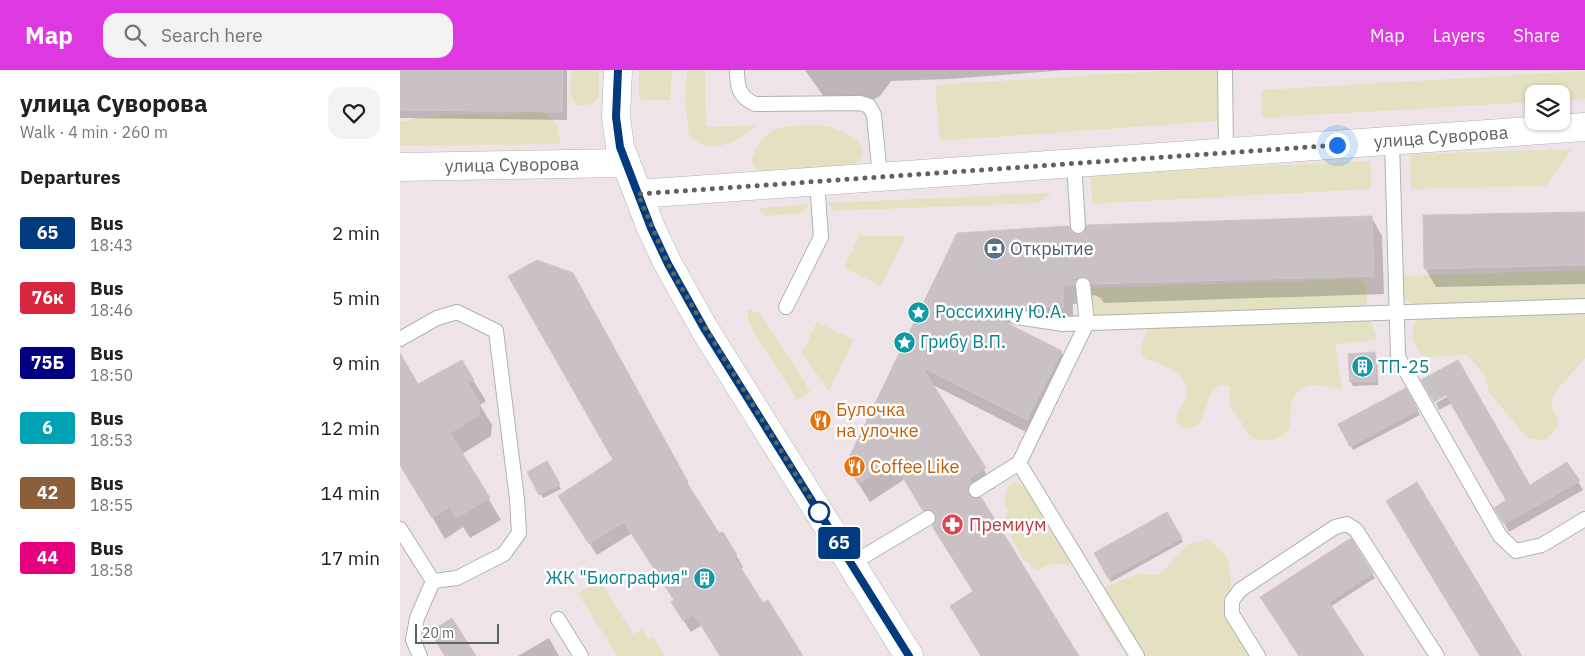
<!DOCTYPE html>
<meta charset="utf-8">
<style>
body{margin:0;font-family:"IBM Plex Sans",sans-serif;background:#f2f2f2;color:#202124;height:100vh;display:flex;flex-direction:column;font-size:19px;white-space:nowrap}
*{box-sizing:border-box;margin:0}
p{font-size:16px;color:#757577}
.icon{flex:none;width:28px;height:28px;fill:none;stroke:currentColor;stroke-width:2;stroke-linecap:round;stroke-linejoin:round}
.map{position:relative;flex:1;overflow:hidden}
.side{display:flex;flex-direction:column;background:#fff;width:400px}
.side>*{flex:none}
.badge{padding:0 10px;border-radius:4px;font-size:18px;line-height:32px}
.fabs{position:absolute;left:1125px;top:15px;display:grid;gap:10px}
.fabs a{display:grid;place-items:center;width:45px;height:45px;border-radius:10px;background:#fff;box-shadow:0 1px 4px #0004;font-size:25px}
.scale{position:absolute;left:15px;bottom:12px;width:84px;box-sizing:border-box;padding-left:5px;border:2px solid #5c6460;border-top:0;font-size:14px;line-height:18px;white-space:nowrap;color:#5c6460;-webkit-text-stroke:4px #fff;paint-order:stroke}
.you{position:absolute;width:25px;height:25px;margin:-12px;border:4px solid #fff;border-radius:50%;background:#1a73e8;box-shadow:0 0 0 8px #1a73e833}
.map>.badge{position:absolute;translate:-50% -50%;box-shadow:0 0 0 2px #fff}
h2{padding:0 20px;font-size:19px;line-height:45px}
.round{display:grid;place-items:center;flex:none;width:52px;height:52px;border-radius:15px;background:#f2f2f2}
.summary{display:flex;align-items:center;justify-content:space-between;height:85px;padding:0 20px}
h1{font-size:24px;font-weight:700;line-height:38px}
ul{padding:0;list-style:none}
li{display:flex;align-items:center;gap:15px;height:65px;padding:0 20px}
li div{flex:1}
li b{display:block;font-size:19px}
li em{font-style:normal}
li .badge{min-width:55px;font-weight:700;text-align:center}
header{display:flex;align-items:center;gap:30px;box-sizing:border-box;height:70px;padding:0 25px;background:#de38e0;color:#fff}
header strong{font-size:24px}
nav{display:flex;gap:28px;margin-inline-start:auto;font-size:18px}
.search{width:350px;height:45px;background:#f2f2f2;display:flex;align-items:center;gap:12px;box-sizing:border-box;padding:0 18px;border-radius:15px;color:#757577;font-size:19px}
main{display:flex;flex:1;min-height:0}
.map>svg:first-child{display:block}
</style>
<header>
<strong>Map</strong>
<div class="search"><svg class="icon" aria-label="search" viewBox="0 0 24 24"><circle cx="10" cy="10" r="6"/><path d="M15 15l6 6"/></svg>Search here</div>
<nav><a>Map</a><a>Layers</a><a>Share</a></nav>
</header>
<main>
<section class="side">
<div class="summary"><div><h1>улица Суворова</h1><p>Walk · 4 min · 260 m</p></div><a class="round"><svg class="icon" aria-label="heart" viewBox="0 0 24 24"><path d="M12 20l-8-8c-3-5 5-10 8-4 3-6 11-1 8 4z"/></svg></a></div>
<h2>Departures</h2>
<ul>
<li><span class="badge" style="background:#003b80;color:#fff">65</span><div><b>Bus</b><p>18:43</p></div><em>2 min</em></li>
<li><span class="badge" style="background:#d7263d;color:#fff">76к</span><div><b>Bus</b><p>18:46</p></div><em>5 min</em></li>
<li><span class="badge" style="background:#000080;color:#fff">75Б</span><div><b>Bus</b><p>18:50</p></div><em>9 min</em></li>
<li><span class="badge" style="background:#00a3b4;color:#fff">6</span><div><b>Bus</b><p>18:53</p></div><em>12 min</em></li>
<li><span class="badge" style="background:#8b5e3c;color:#fff">42</span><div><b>Bus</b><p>18:55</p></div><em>14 min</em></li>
<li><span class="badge" style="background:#e6007e;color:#fff">44</span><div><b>Bus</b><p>18:58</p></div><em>17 min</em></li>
</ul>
</section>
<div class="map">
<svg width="1185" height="586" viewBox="0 0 1185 586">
<rect width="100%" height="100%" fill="#eee4e7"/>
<g fill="#e4e1c2">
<path d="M172 0H199V27L191 34C188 35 182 36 179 35 167 33 171 9 172 0Z"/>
<polygon points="239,0 272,0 270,30 241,30 239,24"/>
<path d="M287 0H305L306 57 360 55C337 69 313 89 289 66L285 30Z"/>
<polygon points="775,0 819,0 820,51 540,71 535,15"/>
<polygon points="1185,1 1185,29 1161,31 1161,24 1134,24 1134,32 862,48 861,20"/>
<path d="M129 41C152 42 159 52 160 74L0 76V52L17 48 51 45 75 44 106 46Z"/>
<path d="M419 55C447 59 488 81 442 102H358L351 92C353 81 363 65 374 60 384 55 407 55 419 55Z"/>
<polygon points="1172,79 1146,116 1011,119 1010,84"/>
<polygon points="971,91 971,119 692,134 691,104"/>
<polygon points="652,123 638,133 433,141 428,133"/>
<polygon points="410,134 402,143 365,146 358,138"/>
<polygon points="459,166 506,166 481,216 444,198"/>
<path d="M1185 200V288C1177 300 1153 319 1152 332 1151 339 1156 345 1159 350L1157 358 1145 370 1128 369 1089 322 1084 304 1067 285 1028 287 1020 284 1012 269 1013 259 1019 242C1004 224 1002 233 1002 206Z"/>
<path d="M957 209C973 217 966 230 965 244L973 256 977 269 935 275 942 318C927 323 920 308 902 319 882 331 897 347 887 361 879 372 859 374 849 365 845 361 844 356 841 352 838 346 833 342 830 336V317L826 315H819C816 319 811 323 809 328 803 343 805 357 784 359L776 351C777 340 786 332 787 322 788 306 767 296 754 292 752 291 749 291 747 290 744 288 742 284 740 280L749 255C747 251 744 245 739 243 734 241 728 245 723 246 712 249 702 249 691 246L689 226 693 218Z"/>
<polygon points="347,239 361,244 410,321 397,330 349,254"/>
<polygon points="417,252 454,270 429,321 402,283"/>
<path d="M617 412 634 424 682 479 681 487 675 494H652L637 500 623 489 607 459 604 449 608 441C603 431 603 426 608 416Z"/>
<path d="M808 469 823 482 828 490 831 508 830 527 859 586H728C714 566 695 547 696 521L740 503 750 505 760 504 787 475Z"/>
<polygon points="199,510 233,564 242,559 248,569 253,567 265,586 218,586 178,524"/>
</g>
<g fill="#0003">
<polygon points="0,0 167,0 167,50 0,48"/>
<polygon points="405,0 667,0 549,9 491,11 480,26 462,36 424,27"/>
<polygon points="1185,143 1185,214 1036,217 1025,198"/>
<polygon points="972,148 982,166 984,224 704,233 701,228 694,225 688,227 685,233 673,234 673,257 605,253 661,282 672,300 638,368 531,314 595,418 579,427 678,586 574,522 505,409 470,432 458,413 558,164 672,162 678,166"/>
<polygon points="179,217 294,425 318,465 336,485 343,497 340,499 302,555 291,562 279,544 275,531 232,463 197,485 167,438 215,391"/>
<polygon points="974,284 977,288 978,315 953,316 951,312"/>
<polygon points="1058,291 1129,417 1167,393 1183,420 1109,462 1096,438 1107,431 1052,333 1039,340 1036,333 1052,324"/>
<polygon points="0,295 18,315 73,310 86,331 80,335 92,355 91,366 62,384 101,450 70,468 63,457 45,469 0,392"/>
<polygon points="1005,320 1020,345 953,380 940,355"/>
<polygon points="147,393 161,419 143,428 129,403"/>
<polygon points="767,444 783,472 711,512 696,483"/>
<polygon points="951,470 975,508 930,537 900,586"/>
<polygon points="149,568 159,586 118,586"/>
</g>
<g fill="#c9c1c4" stroke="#d2c3c9">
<polygon points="0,0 163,0 162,42 0,40"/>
<polygon points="1185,142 1185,195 1024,199 1023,145"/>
<polygon points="972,146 974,206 692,214 690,210 683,206 678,208 674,215 663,215 663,238 569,234 662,281 627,350 522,297 586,398 569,408 571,413 568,416 568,424 572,428 581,427 679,586 581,586 550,536 573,521 532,456 537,448 535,443 528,439 523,441 493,391 458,414 446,394 557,163 669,156 671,161 678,165 683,163 687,155"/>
<polygon points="137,190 173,203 288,412 287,413 319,463 323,462 337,485 334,487 363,533 368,530 403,586 320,586 294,544 283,551 271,532 274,530 224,452 189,474 158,426 213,390 108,206"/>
<polygon points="975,282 976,311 950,312 948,284"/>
<polygon points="0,283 18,314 62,290 74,310 68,313 80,333 79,345 50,363 90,428 56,448 50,437 32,448 0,395"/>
<polygon points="1058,290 1130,415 1167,392 1180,411 1104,454 1094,438 1106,430 1046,325 1034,332 1021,310"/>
<polygon points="1006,318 1018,340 950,377 938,354"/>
<polygon points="147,391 160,414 139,425 127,402"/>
<polygon points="1017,412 1122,586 1080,586 986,431"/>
<polygon points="767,442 782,468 708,508 694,483"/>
<polygon points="951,468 973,503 929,532 964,586 899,586 860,527"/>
<polygon points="52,548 76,586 45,586 30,562"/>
</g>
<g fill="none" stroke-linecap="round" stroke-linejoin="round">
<defs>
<g id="lane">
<path d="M337 0C337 17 339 27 355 34L460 33 469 36 474 45 480 107"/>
<polyline points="825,0 826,83"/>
<polyline points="992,71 998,287 1100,466 1116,481 1142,475 1185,449"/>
<polyline points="674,93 678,156"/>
<polyline points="386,237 421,167 417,111"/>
<polyline points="616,247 663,254 1185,236"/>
<polyline points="0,269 37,248 57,242 96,261 117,429 119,463 104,484 57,508 33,511 0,459"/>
<polyline points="619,393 737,586"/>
<polyline points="576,420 619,393 687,253 683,215"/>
<polyline points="451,494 528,448"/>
<polyline points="158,549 181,586"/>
<polyline points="20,586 13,570 17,548 33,511"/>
<polyline points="858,586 832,544 832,531 840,520 935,457 947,454 956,460 1037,586"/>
</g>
<g id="street">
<path id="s1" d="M0 97 225 93"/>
<path id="s2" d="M238 124 1185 57"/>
</g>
<polyline id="secondary" points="218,0 216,47 220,77 251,158 268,194 305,260 509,586"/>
</defs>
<use href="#lane" stroke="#adb4b1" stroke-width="16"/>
<use href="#street" stroke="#adb4b1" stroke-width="29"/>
<use href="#secondary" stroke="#afb7b3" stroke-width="29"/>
<use href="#lane" stroke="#fff" stroke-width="14"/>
<use href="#street" stroke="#fff" stroke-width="28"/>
<use href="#secondary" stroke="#fff" stroke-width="28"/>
</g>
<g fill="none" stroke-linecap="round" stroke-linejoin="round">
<defs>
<polyline id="line" points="218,0 216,47 220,77 251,158 268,194 305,260 509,586"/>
</defs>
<use href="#line" stroke="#fff" stroke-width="11"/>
<use href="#line" stroke="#003b80" stroke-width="8"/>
<polyline stroke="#5c6460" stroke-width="5" stroke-dasharray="0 9" points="419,442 298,246 268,194 238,124 937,75"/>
</g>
<defs>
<symbol id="bank-disc" viewBox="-11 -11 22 22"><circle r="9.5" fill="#5c6f8a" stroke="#fff"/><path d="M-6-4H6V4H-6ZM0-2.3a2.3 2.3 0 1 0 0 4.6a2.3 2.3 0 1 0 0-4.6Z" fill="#fff"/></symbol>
<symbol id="sight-disc" viewBox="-11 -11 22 22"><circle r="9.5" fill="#0f9aa8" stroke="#fff"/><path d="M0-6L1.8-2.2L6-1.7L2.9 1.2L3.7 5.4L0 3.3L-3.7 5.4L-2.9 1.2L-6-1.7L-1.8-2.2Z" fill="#fff"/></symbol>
<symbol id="building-disc" viewBox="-11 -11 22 22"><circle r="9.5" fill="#0f9aa8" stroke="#fff"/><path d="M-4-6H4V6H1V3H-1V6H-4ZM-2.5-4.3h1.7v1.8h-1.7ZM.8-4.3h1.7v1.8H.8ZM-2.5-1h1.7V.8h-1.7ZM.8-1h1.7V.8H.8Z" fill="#fff"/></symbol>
<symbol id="restaurant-disc" viewBox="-11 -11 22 22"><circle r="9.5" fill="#e8710a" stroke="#fff"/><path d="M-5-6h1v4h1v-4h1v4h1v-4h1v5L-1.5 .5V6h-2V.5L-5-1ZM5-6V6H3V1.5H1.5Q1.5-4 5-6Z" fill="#fff"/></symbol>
<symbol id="pharmacy-disc" viewBox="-11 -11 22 22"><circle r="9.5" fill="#e0444e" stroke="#fff"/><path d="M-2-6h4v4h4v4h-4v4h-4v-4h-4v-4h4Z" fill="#fff"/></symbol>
</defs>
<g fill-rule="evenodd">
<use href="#bank-disc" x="582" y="166" width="25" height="25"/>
<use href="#sight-disc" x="506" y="230" width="25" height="25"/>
<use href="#sight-disc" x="492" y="260" width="25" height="25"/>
<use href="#building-disc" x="950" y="284" width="25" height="25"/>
<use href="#restaurant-disc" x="408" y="338" width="25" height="25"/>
<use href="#restaurant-disc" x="442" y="384" width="25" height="25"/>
<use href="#pharmacy-disc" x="540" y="442" width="25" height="25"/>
<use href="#building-disc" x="292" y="496" width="25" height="25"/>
</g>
<circle fill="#fff" stroke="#003b80" stroke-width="2.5" cx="419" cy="442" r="10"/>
<g text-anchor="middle" stroke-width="5" stroke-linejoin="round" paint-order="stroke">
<g font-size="18" fill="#5c6460" stroke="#fff">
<text dy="6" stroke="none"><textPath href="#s2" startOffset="805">улица Суворова</textPath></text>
<text dy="6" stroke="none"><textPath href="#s1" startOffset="112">улица Суворова</textPath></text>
</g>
<g font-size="18" fill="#4e5e75" stroke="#fff" text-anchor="start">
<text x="610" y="185">Открытие</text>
</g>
<g font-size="18" fill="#0d838f" stroke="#fff" text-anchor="start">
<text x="535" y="248">Россихину Ю.А.</text>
<text x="520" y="278">Грибу В.П.</text>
<text x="978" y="303">ТП-25</text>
<text x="288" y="514" text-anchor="end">ЖК "Биография"</text>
</g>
<g font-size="18" fill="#c56008" stroke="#fff" text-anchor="start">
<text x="436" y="346">Булочка<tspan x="436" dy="21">на улочке</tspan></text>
<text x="470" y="403">Coffee Like</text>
</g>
<g font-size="18" fill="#be3a42" stroke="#fff" text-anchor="start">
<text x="569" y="461">Премиум</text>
</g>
</g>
</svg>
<div class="fabs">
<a><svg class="icon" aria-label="layers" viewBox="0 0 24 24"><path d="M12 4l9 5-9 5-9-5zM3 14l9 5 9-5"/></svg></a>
</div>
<div class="scale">20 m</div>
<div class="you" style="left:937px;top:75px"></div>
<b class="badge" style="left:439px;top:473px;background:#003b80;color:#fff">65</b>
</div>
</main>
